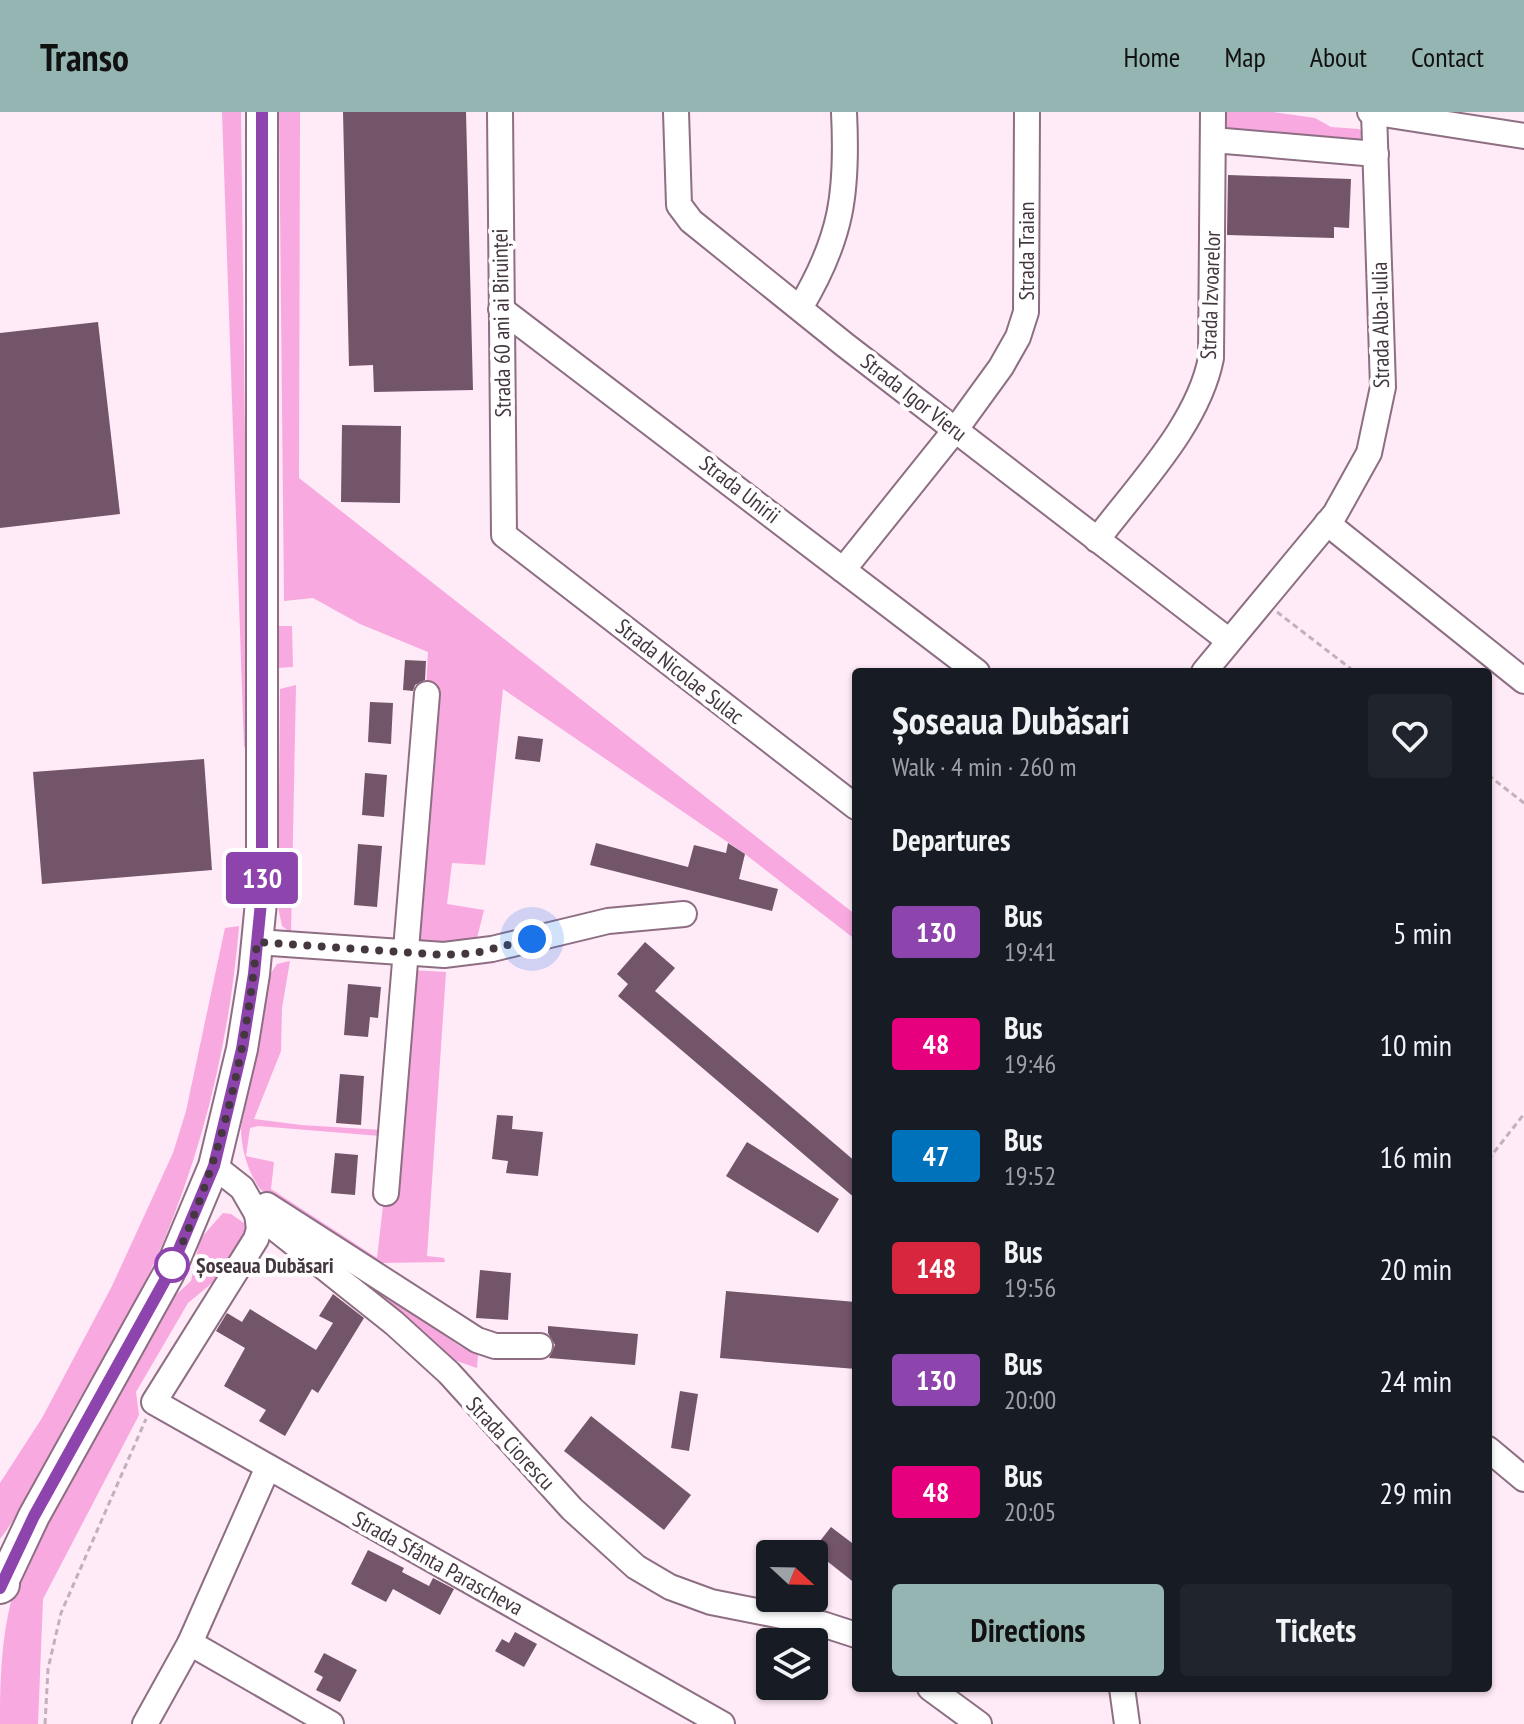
<!DOCTYPE html>
<meta charset="utf-8">
<style>
body{margin:0;font-family:"PT Sans Narrow",sans-serif;background:#20242c;color:#f1f3f6;height:100vh;display:flex;flex-direction:column;font-size:30px;white-space:nowrap}
*{box-sizing:border-box;margin:0}
p{font-size:26px;color:#9ea1a6}
.icon{flex:none;width:44px;height:44px;fill:none;stroke:currentColor;stroke-width:2;stroke-linecap:round;stroke-linejoin:round}
.map{position:relative;flex:1;overflow:hidden}
.side{position:absolute;left:852px;top:556px;width:640px;height:1024px;display:flex;flex-direction:column;background:#171b24;border-radius:8px;box-shadow:0 2px 6px #0004}
.side>*{flex:none}
.badge{padding:0 16px;border-radius:6px;font-size:28px;line-height:52px}
.needle{width:52px;rotate:112deg}
.tools{position:absolute;left:756px;top:1428px;display:grid;gap:16px}
.tools a{display:grid;place-items:center;width:72px;height:72px;border-radius:8px;background:#171b24;box-shadow:0 2px 6px #0004;font-size:40px}
.you{position:absolute;width:40px;height:40px;margin:-20px;border:6px solid #fff;border-radius:50%;background:#1a73e8;box-shadow:0 0 0 12px #1a73e833}
.map>.badge{position:absolute;translate:-50% -50%;box-shadow:0 0 0 4px #fff}
h2{padding:0 40px;font-size:30px;line-height:72px}
.round{display:grid;place-items:center;flex:none;width:84px;height:84px;border-radius:8px;background:#20242c}
.head{display:flex;align-items:center;justify-content:space-between;height:136px;padding:0 40px}
h1{font-size:38px;font-weight:600;line-height:60px}
.primary-button{display:flex;gap:16px;margin-top:auto;padding:16px 40px}
.primary-button a{flex:1;height:92px;border-radius:8px;background:#94b5b1;color:#111;font-size:32px;font-weight:600;line-height:92px;text-align:center}
.primary-button a+a{background:#20242c;color:#f1f3f6}
ul{padding:0;list-style:none}
li{display:flex;align-items:center;gap:24px;height:112px;padding:0 40px}
li div{flex:1}
li b{display:block;font-size:30px}
li em{font-style:normal}
li .badge{min-width:88px;font-weight:700;text-align:center}
header{display:flex;align-items:center;gap:48px;box-sizing:border-box;height:112px;padding:0 40px;background:#94b5b1;color:#111}
header strong{font-size:38px}
nav{display:flex;gap:44px;margin-inline-start:auto;font-size:28px}
.map>svg:first-child{display:block}
</style>
<header>
<strong>Transo</strong>
<nav><a>Home</a><a>Map</a><a>About</a><a>Contact</a></nav>
</header>
<div class="map">
<svg width="1524" height="1612" viewBox="0 0 1524 1612">
<rect width="100%" height="100%" fill="#ffeaf7"/>
<g fill="#f8a9e0">
<polygon points="222,0 241,0 246,404 252,637 244,635"/>
<polygon points="279,0 300,0 299,366 856,803 856,828 745,742 503,577 485,753 452,751 447,792 484,798 477,826 472,832 414,833 428,540 360,512 313,486 284,489"/>
<polygon points="1223,0 1273,0 1315,6 1331,15 1359,17 1368,28 1232,17 1219,11"/>
<polygon points="279,514 292,514 293,555 278,556"/>
<polygon points="296,573 291,821 282,814 278,795 280,577"/>
<path d="M239 814C230 924 205 1031 162 1133 138 1191 103 1245 72 1300 50 1340 28 1391 0 1427V1371L42 1306 112 1174 173 1041 186 999 225 816Z"/>
<path d="M290 849 282 896 281 939 254 1007 301 1013 382 1018 380 1024 258 1014 250 1016 246 1044 274 1050 271 1077 377 1146 410 858 446 860 427 1144 444 1146 445 1150 377 1151 356 1141 260 1077C248 1060 241 1037 241 1016L271 861 277 852Z"/>
<path d="M223 1101 231 1102 248 1114 238 1142 223 1162 188 1191 136 1280 139 1303 43 1487 38 1612H0C0 1558 2 1506 22 1455L166 1192 191 1169 200 1127Z"/>
<polygon points="271,1104 461,1235 478,1242 477,1256 445,1245"/>
</g>
<g fill="#725568">
<polygon points="343,0 466,0 473,278 374,280 373,253 349,254"/>
<polygon points="1228,63 1351,67 1349,116 1334,115 1334,126 1227,123"/>
<polygon points="98,210 120,402 0,416 0,221"/>
<polygon points="342,313 401,314 400,391 341,390"/>
<polygon points="405,548 426,549 425,568 415,573 413,579 403,578"/>
<polygon points="370,590 393,591 391,632 368,630"/>
<polygon points="518,624 543,627 540,650 515,647"/>
<polygon points="204,647 212,758 42,772 33,660"/>
<polygon points="365,661 387,663 384,705 362,703"/>
<polygon points="596,731 688,755 694,733 726,741 728,731 745,742 739,767 778,777 772,799 590,753"/>
<polygon points="358,732 382,734 377,795 354,793"/>
<polygon points="645,830 675,856 655,879 856,1050 856,1087 618,884 628,872 617,862"/>
<polygon points="348,872 381,875 378,906 370,905 368,925 344,923"/>
<polygon points="340,962 364,964 361,1013 336,1011"/>
<polygon points="497,1003 513,1004 512,1017 543,1020 538,1064 506,1061 508,1049 492,1047"/>
<polygon points="747,1030 839,1087 818,1121 726,1064"/>
<polygon points="335,1041 358,1043 355,1083 331,1081"/>
<polygon points="480,1158 511,1161 508,1208 476,1206"/>
<polygon points="726,1179 856,1190 856,1257 720,1246"/>
<polygon points="333,1182 364,1206 318,1281 312,1277 285,1324 259,1309 266,1298 224,1274 245,1236 216,1219 227,1201 242,1210 250,1197 316,1238 333,1211 319,1204"/>
<polygon points="548,1214 638,1222 635,1253 549,1246 555,1233 548,1221"/>
<polygon points="680,1279 698,1282 689,1339 671,1336"/>
<polygon points="591,1304 691,1383 664,1418 564,1339"/>
<polygon points="831,1415 856,1434 856,1472 813,1438"/>
<polygon points="368,1438 404,1456 402,1460 429,1474 433,1466 454,1477 440,1503 393,1477 386,1490 351,1472"/>
<polygon points="515,1520 537,1532 524,1555 495,1539 502,1527 509,1531"/>
<polygon points="324,1541 357,1558 340,1590 316,1578 323,1565 314,1560"/>
</g>
<g fill="none" stroke-linecap="round" stroke-linejoin="round">
<defs>
<g id="minor">
<polyline points="500,0 504,423 856,695"/>
<polyline points="676,0 679,93 691,109 845,233 1228,528"/>
<polyline points="1370,0 1524,24"/>
<polyline points="1213,28 1376,42"/>
<path d="M800 196C842 126 848 81 844 0"/>
<polyline points="501,197 977,560"/>
<polyline points="1327,411 1524,569"/>
<path d="M1097 428C1138 373 1198 313 1211 246L1213 0"/>
<polyline points="843,458 956,317 1001,255 1018,225 1026,200 1027,0"/>
<polyline points="1204,560 1335,402 1369,341 1383,275 1374,0"/>
<polyline points="257,830 444,843 492,837 608,809 684,802"/>
<polyline points="214,1054 242,1076 257,1102 394,1211 449,1261 572,1397 636,1455 670,1475 711,1490 822,1512 856,1523"/>
<polyline points="386,1081 427,582"/>
<polyline points="267,1093 477,1228 495,1234 540,1234"/>
<polyline points="257,1102 259,1117 256,1127 154,1290 722,1612"/>
<polyline points="1488,1337 1524,1367"/>
<polyline points="190,1531 331,1612"/>
<polyline points="930,1576 979,1612"/>
<polyline points="1122,1576 1127,1612"/>
<polyline points="145,1612 190,1531 268,1355"/>
</g>
<polyline id="major" points="0,1476 34,1404 169,1161 214,1054 242,937 254,862 262,780 262,0"/>
<polyline id="highway" points="0,1472 1,1472"/>
</defs>
<use href="#minor" stroke="#8d6e83" stroke-width="28"/>
<use href="#major" stroke="#8d6e83" stroke-width="34"/>
<use href="#highway" stroke="#8d6e83" stroke-width="40"/>
<g stroke="#c3b0bc" stroke-width="3" stroke-dasharray="6 4" stroke-linecap="butt">
<polyline points="1277,500 1355,560"/>
<polyline points="1488,663 1524,691"/>
<polyline points="1488,1048 1524,1002"/>
<polyline points="45,1612 48,1557 61,1501 146,1307"/>
</g>
<use href="#minor" stroke="#fff" stroke-width="24"/>
<use href="#major" stroke="#fff" stroke-width="30"/>
<use href="#highway" stroke="#fff" stroke-width="36"/>
</g>
<g fill="none" stroke-linecap="round" stroke-linejoin="round">
<defs>
<polyline id="line" points="0,1476 34,1404 169,1161 214,1054 242,937 254,862 262,780 262,0"/>
</defs>
<use href="#line" stroke="#fff" stroke-width="18"/>
<use href="#line" stroke="#8e44ad" stroke-width="12"/>
<path stroke="#443740" stroke-width="8" stroke-dasharray="0 14.4" d="M172 1153 169 1161C220 1053 245 948 257 830L444 843 476 841 532 827"/>
</g>
<circle fill="#fff" stroke="#8e44ad" stroke-width="4" cx="172" cy="1153" r="16"/>
<g text-anchor="middle" stroke-width="8" stroke-linejoin="round" paint-order="stroke">
<g font-size="22" fill="#443740" stroke="#fff">
<text transform="translate(1026 139) rotate(-90)" y="8">Strada Traian</text>
<text transform="translate(1210 183) rotate(-88)" y="8">Strada Izvoarelor</text>
<text transform="translate(501 211) rotate(-91)" y="8">Strada 60 ani ai Biruinței</text>
<text transform="translate(1380 213) rotate(-91)" y="8">Strada Alba-Iulia</text>
<text transform="translate(914 285) rotate(38)" y="8">Strada Igor Vieru</text>
<text transform="translate(740 377) rotate(38)" y="8">Strada Unirii</text>
<text transform="translate(680 559) rotate(38)" y="8">Strada Nicolae Sulac</text>
<text transform="translate(511 1331) rotate(47)" y="8">Strada Ciorescu</text>
<text transform="translate(438 1451) rotate(29)" y="8">Strada Sfânta Parascheva</text>
</g>
<g font-size="22" font-weight="bold" fill="#443740" stroke="#fff" text-anchor="start">
<text x="196" y="1161">Șoseaua Dubăsari</text>
</g>
</g>
</svg>
<div class="tools">
<a><svg class="needle" viewBox="-14 -14 28 28"><path d="M0-13l5 13h-10z" fill="#e53935"/><path d="M0 13l5-13h-10z" fill="#9ea1a6"/></svg></a>
<a><svg class="icon" aria-label="layers" viewBox="0 0 24 24"><path d="M12 4l9 5-9 5-9-5zM3 14l9 5 9-5"/></svg></a>
</div>
<div class="you" style="left:532px;top:827px"></div>
<b class="badge" style="left:262px;top:766px;background:#8e44ad;color:#fff">130</b>
<section class="side">
<div class="head"><div><h1>Șoseaua Dubăsari</h1><p>Walk · 4 min · 260 m</p></div><a class="round"><svg class="icon" aria-label="heart" viewBox="0 0 24 24"><path d="M12 20l-8-8c-3-5 5-10 8-4 3-6 11-1 8 4z"/></svg></a></div>
<h2>Departures</h2>
<ul>
<li><span class="badge" style="background:#8e44ad;color:#fff">130</span><div><b>Bus</b><p>19:41</p></div><em>5 min</em></li>
<li><span class="badge" style="background:#e6007e;color:#fff">48</span><div><b>Bus</b><p>19:46</p></div><em>10 min</em></li>
<li><span class="badge" style="background:#0072bc;color:#fff">47</span><div><b>Bus</b><p>19:52</p></div><em>16 min</em></li>
<li><span class="badge" style="background:#d7263d;color:#fff">148</span><div><b>Bus</b><p>19:56</p></div><em>20 min</em></li>
<li><span class="badge" style="background:#8e44ad;color:#fff">130</span><div><b>Bus</b><p>20:00</p></div><em>24 min</em></li>
<li><span class="badge" style="background:#e6007e;color:#fff">48</span><div><b>Bus</b><p>20:05</p></div><em>29 min</em></li>
</ul>
<div class="primary-button"><a>Directions</a><a>Tickets</a></div>
</section>
</div>
